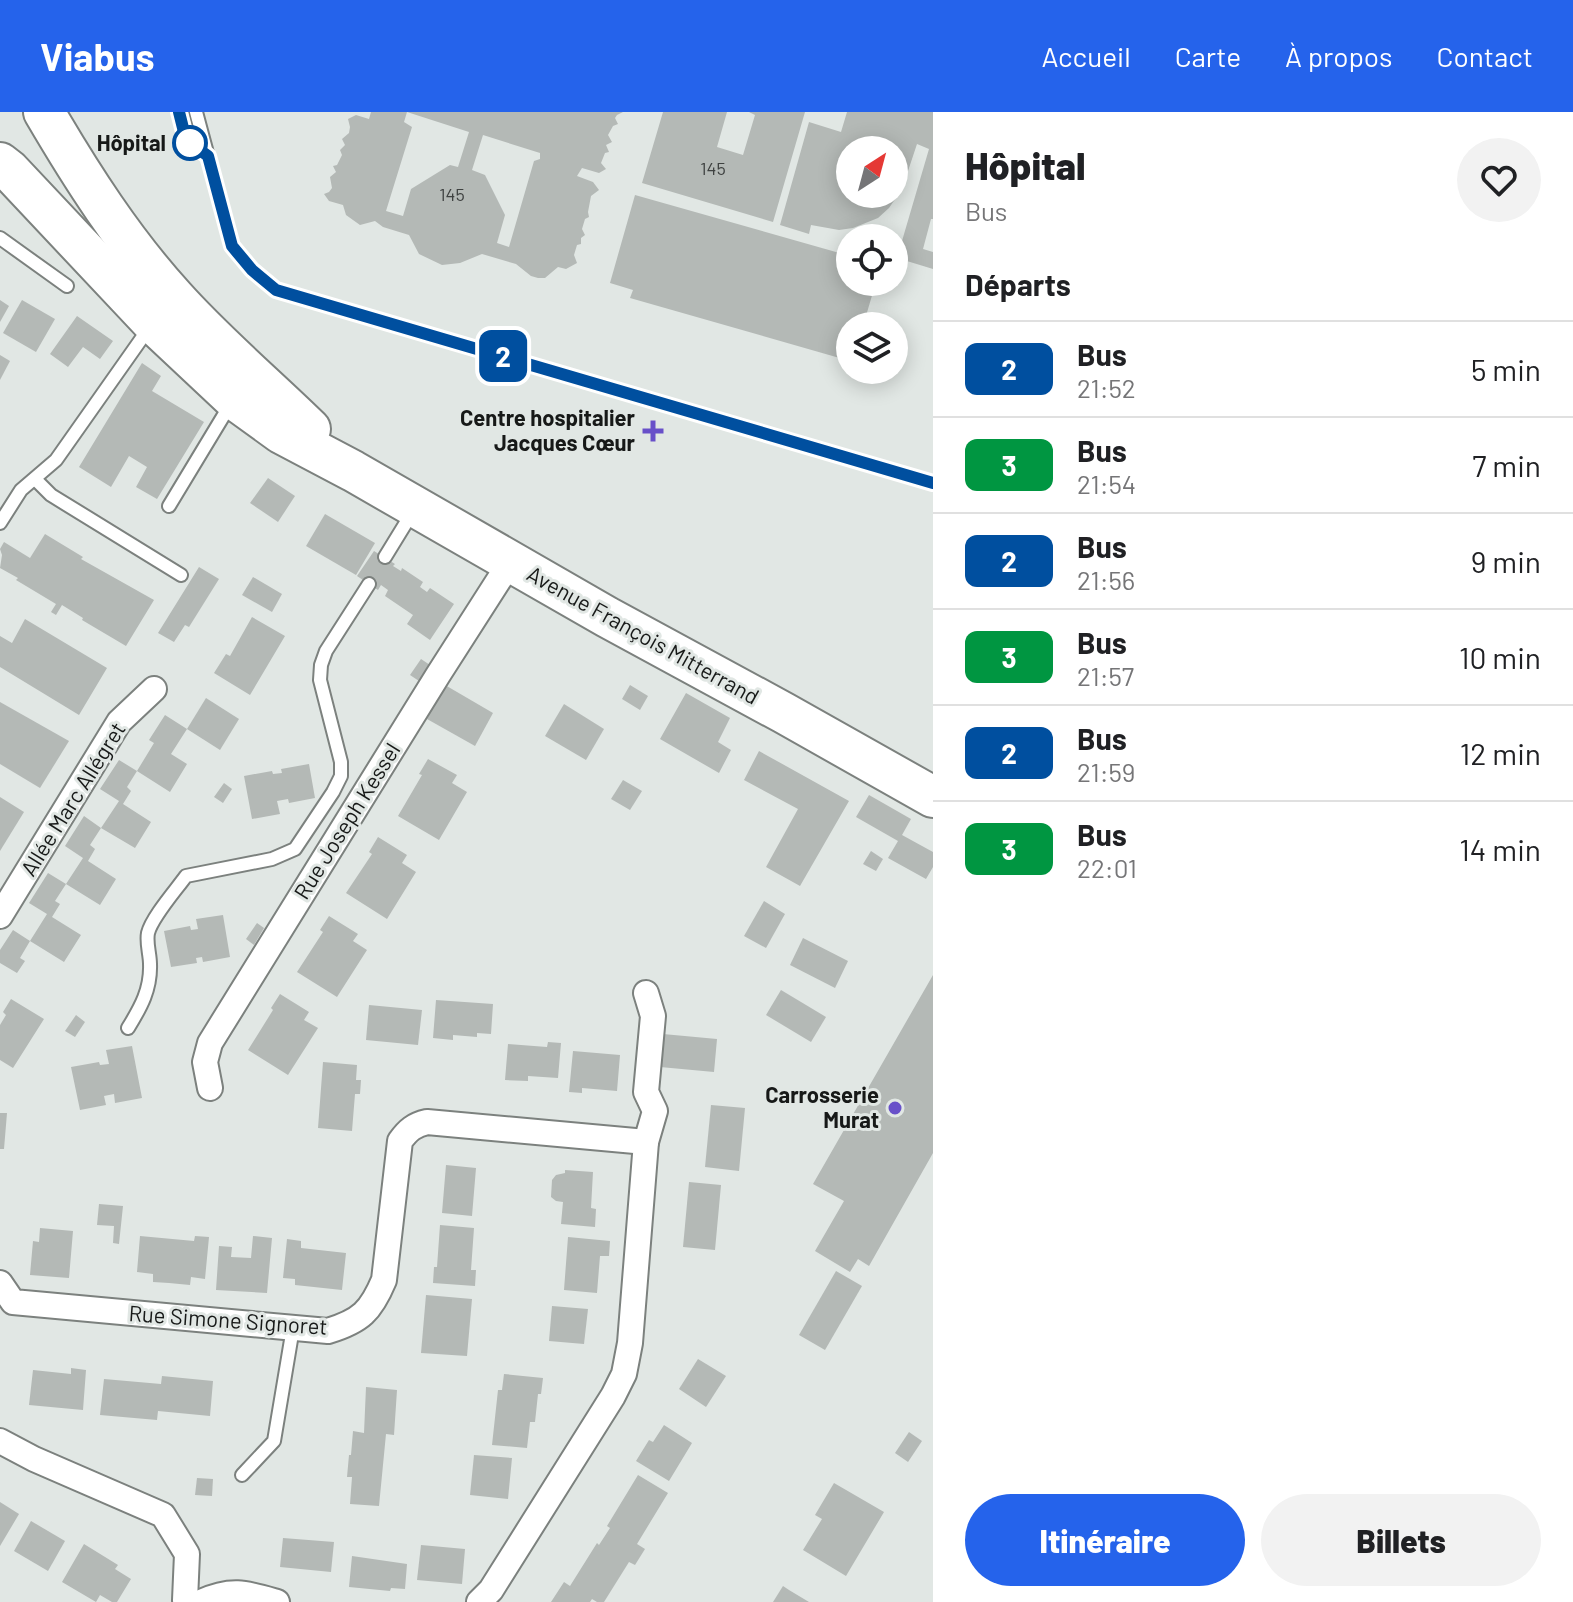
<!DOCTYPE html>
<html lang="fr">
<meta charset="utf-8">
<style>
body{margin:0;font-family:Barlow,sans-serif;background:#f2f2f2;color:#202124;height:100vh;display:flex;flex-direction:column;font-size:30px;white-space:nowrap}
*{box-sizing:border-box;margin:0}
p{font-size:26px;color:#757577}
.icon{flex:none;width:44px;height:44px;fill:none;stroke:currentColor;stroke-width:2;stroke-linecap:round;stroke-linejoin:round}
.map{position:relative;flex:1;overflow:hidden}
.side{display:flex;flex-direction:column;background:#fff;width:640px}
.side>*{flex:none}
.badge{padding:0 16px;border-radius:12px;font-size:28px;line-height:52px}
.needle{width:52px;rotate:36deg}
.controls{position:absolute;left:836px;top:24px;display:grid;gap:16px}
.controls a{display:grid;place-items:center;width:72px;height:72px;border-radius:50%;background:#fff;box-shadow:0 4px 20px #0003;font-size:40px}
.map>.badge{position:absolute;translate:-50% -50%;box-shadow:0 0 0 4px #fff}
h2{padding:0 32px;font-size:30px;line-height:72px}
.round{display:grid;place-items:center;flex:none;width:84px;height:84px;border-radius:42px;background:#f2f2f2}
.overview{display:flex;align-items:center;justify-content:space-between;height:136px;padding:0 32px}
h1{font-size:38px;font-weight:800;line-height:60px}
.cta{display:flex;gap:16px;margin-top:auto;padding:16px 32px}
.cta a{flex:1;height:92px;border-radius:48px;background:#2563eb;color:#fff;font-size:32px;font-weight:800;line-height:92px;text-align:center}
.cta a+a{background:#f2f2f2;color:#202124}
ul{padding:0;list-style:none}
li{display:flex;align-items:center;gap:24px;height:96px;padding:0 32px;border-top:2px solid #e0e0e0}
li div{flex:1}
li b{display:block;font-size:30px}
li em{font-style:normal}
li .badge{min-width:88px;font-weight:700;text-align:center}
header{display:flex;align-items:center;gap:48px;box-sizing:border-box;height:112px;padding:0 40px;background:#2563eb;color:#fff}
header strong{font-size:38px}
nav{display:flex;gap:44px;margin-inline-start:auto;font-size:28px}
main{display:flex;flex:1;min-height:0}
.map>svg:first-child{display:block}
</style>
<header>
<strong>Viabus</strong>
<nav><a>Accueil</a><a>Carte</a><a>À propos</a><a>Contact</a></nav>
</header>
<main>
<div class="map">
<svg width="933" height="1490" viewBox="0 0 933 1490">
<rect width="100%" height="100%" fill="#e1e7e4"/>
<g fill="#b4b9b6" fill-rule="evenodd">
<path d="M371 0H407L404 10 412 15 386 99 403 104 411 77 450 53 458 55 469 20 407 0H623L617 3 615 6 618 12 613 14 608 23 612 30 606 33 609 40 605 41 601 51 606 57 599 61 582 56 577 64 593 70 599 78 591 84 588 100 589 105 585 107 582 117 585 123 581 126V132L577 133 574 143 577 151 566 157 558 155 545 166H538L531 164 516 152 482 142 460 151 442 153 419 142 409 123 383 115 375 109 360 113 346 103 343 93 329 89 324 82 329 80 332 76 330 65 336 60 333 54 337 53 342 43 340 38 345 33 342 27 349 21 350 15 348 7 356 3 369 7ZM483 23 540 41V47L534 49 509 135 497 131 505 103 485 63 472 58Z"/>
<polygon points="663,0 727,0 717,35 743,43 755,3 749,0 805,0 773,110 642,71"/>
<path d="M847 0H933V107H931L923 137 933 140V157L897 146 929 37 917 32 902 77 889 96 878 106 853 116 839 118 811 113 809 122 780 113 809 10 841 20ZM850 38H894V82H850Z"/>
<polygon points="635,83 850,144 850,170 876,170 863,214 850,214 850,249 630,186 633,178 610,171"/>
<polygon points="0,188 9,194 0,210"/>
<polygon points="22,188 55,207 36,240 3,221"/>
<polygon points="77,204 113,229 100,247 83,235 68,255 50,242"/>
<polygon points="0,243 10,249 0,268"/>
<polygon points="142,251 161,264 152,279 204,310 157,387 136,375 147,355 129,344 111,375 79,355"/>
<polygon points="268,366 295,384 278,410 250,391"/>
<polygon points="325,402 375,431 356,463 306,434"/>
<polygon points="45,422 83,445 81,447 154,488 126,534 82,508 83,506 62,493 56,503 51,500 56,492 16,468 18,466 0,456 2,443 0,437 4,430 30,446"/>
<polygon points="374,439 395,452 393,454 401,459 402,456 423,470 420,475 427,480 430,476 454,492 430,528 407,512 413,503 385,484 388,478 381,473 378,478 357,464"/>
<polygon points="199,455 219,467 189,515 185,513 174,530 158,521"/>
<polygon points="253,465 282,482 272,500 242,483"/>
<polygon points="252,505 285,524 250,583 214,561 226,542 230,544"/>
<polygon points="25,507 107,556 79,603 0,555 0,524 12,531"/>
<polygon points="421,547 430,553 419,569 410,563"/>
<polygon points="445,573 493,601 475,634 427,607"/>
<polygon points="630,573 648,584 640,598 622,587"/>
<polygon points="686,581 730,606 718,630 731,638 719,661 660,627"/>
<polygon points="206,586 239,607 220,638 187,617"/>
<polygon points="0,590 69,629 40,676 0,652"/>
<polygon points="564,592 604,617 586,648 545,624"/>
<polygon points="165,603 187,617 171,642 187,652 170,680 137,659 154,631 149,628"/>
<polygon points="759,639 849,689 800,774 766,755 798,697 744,668"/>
<polygon points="428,647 457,663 452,671 467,680 439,728 398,704 422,663 419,662"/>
<polygon points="119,648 137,659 127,675 131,679 123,692 151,710 135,736 101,716 119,689 100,677"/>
<polygon points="309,652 315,686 289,691 288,687 277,689 280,702 252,707 244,664 272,659 273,662 282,661 281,657"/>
<polygon points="623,668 642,679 630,698 611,687"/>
<polygon points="224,671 232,677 223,691 214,685"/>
<polygon points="869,683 911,707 902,723 933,740 933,755 926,767 888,746 898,729 856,705"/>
<polygon points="0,685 24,700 0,739"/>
<polygon points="84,704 101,716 90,733 95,737 88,749 116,767 100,793 66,772 83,746 65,734"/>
<polygon points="378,725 407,743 402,751 416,760 387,807 346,781 372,742 369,740"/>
<polygon points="871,739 883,747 876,759 863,752"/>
<polygon points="48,761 66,772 55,789 60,792 52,805 81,823 64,850 30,829 47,802 29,791"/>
<polygon points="764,789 785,802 766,836 744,824"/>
<polygon points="223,803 230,845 203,850 202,845 196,846 197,851 171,855 164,819 190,814 191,818 198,817 196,807"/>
<polygon points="329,804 358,822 353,829 367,838 337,885 297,860 323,820 320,818"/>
<polygon points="257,811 264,816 254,833 246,827"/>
<polygon points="13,818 30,829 20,846 25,849 17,861 0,851 0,838"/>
<polygon points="803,826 848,849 835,876 790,853"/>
<polygon points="933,863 933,1041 869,1154 858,1147 850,1160 815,1139 844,1089 813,1072"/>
<polygon points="781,878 826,905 811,930 766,903"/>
<polygon points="280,882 309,900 304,908 318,916 288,963 248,938 273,898 271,896"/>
<polygon points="11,887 44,907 13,956 0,948 0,913 6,903 3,900"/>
<polygon points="436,888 493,892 491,922 477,921 477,925 453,923 453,928 433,926"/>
<polygon points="369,893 422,898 418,933 366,928"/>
<polygon points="76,903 85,910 75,925 65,919"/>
<polygon points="663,922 717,927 714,960 660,955"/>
<polygon points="548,930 561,931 558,966 528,964 528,969 505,968 508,932 547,935"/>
<polygon points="132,934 142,986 115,991 114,982 104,984 106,993 80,998 71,955 99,950 100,953 109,952 106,938"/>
<polygon points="573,939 620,943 617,979 582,976 582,981 569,980"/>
<polygon points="323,950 357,953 356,968 361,968 360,982 355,982 352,1019 318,1016"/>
<polygon points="711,993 745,996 739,1059 705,1055"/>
<polygon points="0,1001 7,1001 4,1037 0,1037"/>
<polygon points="446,1053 476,1056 472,1104 442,1101"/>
<polygon points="565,1058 593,1060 591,1096 596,1097 595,1115 561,1112 563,1090 556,1089 551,1085 552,1068 556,1063 565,1061"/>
<polygon points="689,1070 721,1073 715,1138 683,1135"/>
<polygon points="99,1092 123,1094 119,1132 113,1131 114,1114 97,1113"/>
<polygon points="440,1113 474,1116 471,1158 476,1158 475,1174 433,1171 434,1155 437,1155"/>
<polygon points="40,1116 73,1119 69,1166 30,1163 33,1129 39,1130"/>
<polygon points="140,1124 194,1129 195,1124 209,1125 205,1167 191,1165 190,1173 169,1171 153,1170 153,1162 137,1160"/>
<polygon points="253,1124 272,1126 267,1181 216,1178 219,1134 232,1135 231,1145 251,1146"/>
<polygon points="568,1125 610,1129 609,1144 600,1144 597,1181 564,1178"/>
<polygon points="287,1127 301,1129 301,1136 346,1141 342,1178 295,1173 295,1167 283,1166"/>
<polygon points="836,1159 862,1174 825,1238 799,1223"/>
<polygon points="426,1183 472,1187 467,1244 421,1241"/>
<polygon points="552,1194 588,1197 584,1232 549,1229"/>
<polygon points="698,1247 726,1264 706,1295 679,1277"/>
<polygon points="71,1256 86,1258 83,1298 29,1293 33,1258 71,1262"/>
<polygon points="504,1262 543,1266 541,1282 538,1282 535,1310 530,1310 527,1336 492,1333 498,1278 502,1278"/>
<polygon points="162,1264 213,1269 210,1304 158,1299 157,1308 100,1303 104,1267 161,1272"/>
<polygon points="366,1275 397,1278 394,1323 386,1322 379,1394 350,1392 352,1365 347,1365 349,1343 351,1343 353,1319 364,1321"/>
<polygon points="664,1313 692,1331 669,1369 636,1349 649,1328 653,1330"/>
<polygon points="909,1320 922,1329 908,1350 895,1341"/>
<polygon points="474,1343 512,1346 508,1387 470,1383"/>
<polygon points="638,1363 668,1381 637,1432 645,1437 635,1453 629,1450 604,1490 597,1490 592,1487 590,1490 551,1490 564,1470 570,1474 597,1431 599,1433 610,1416 607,1414"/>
<polygon points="197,1366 213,1367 212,1384 195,1383"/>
<polygon points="834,1371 884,1400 846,1464 803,1438 822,1407 815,1403"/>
<polygon points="0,1390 19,1402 0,1434"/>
<polygon points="31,1409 65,1429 48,1459 14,1439"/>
<polygon points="283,1426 334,1430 331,1460 280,1455"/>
<polygon points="84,1432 118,1453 115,1457 131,1467 117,1490 112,1490 100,1483 96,1490 62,1470"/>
<polygon points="421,1433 465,1437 462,1472 417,1468"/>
<polygon points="352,1444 407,1452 405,1477 391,1476 390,1479 349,1475"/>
<polygon points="783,1474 789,1478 809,1490 773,1490"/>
</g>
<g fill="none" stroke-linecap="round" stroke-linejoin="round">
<defs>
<g id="service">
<polyline points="179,0 186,28 208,44"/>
<polyline points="196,0 232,134 252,158 276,178 933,371"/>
<polyline points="0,126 67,174"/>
<polyline points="35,367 51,383 181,463"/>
<polyline points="169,394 230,293"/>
<polyline points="0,411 21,378 56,348 149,216"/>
<polyline points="385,445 412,401"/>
<path d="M128 916C141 895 151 877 150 852 150 842 146 831 148 821 152 805 176 778 186 764L272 747 295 737 333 680 341 664V650L320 568 321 553 326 539 369 472"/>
<polyline points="242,1363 274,1329 293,1216"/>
</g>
<g id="minor">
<polyline points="0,804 119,610 154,577"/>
<polyline points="646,881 653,904 646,980 655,999 646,1030"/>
<polyline points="210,976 205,950 210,931 438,563 511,449"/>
<path d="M0 1171 13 1190 328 1219C361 1209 371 1199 384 1168L400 1029C408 1018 414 1013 427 1010L646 1030 630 1231 624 1262 613 1284 491 1478 479 1490"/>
<polyline points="0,1329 34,1347 163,1403 187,1442 185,1488 187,1490"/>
<path d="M201 1490C232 1476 246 1481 277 1490"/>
</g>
<g id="primary">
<path d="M44 0C82 65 123 129 174 185 215 231 265 273 310 317"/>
<polyline points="0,51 9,58 153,211 234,287 281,321 353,359 607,505 784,601 933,685"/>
</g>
</defs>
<use href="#service" stroke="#7c817e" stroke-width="16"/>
<use href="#minor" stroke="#7c817e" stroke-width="28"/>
<use href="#primary" stroke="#7c817e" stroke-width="44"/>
<use href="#service" stroke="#fff" stroke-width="12"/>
<use href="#minor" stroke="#fff" stroke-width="24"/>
<use href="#primary" stroke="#fff" stroke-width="40"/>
</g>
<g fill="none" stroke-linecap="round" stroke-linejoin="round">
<defs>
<polyline id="line" points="179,0 186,28 208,44 232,134 252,158 276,178 933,371"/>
</defs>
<use href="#line" stroke="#fff" stroke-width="18"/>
<use href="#line" stroke="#004f9f" stroke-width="12"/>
</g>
<circle fill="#fff" stroke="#004f9f" stroke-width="4" cx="190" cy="31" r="16"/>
<g fill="#6850c9" stroke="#e1e7e4" stroke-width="3">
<path d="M649 307h8v8h8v8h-8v8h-8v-8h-8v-8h8z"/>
<circle cx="895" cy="996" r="8"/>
</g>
<g text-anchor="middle" stroke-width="6" stroke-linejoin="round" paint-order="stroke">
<g font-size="18" fill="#3e4140">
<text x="713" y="63">145</text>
<text x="452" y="89">145</text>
</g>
<g font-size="22" font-weight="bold" fill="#171918" stroke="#e1e7e4" text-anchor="end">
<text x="166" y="39">Hôpital</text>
</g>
<g font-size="22" font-weight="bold" fill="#171918" stroke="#e1e7e4" text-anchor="end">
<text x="635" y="314">Centre hospitalier<tspan x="635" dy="25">Jacques Cœur</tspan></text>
<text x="879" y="991">Carrosserie<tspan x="879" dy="25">Murat</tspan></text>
</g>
<g font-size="22" fill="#171918" stroke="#e1e7e4">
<text transform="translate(643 523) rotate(29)" y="8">Avenue François Mitterrand</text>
<text transform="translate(73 687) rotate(-58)" y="8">Allée Marc Allégret</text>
<text transform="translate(347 709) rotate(-58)" y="8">Rue Joseph Kessel</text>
<text transform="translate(228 1208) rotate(4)" y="8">Rue Simone Signoret</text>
</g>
</g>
</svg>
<div class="controls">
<a><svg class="needle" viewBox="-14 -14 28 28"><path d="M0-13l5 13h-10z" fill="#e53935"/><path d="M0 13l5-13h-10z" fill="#757577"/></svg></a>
<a><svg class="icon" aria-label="locate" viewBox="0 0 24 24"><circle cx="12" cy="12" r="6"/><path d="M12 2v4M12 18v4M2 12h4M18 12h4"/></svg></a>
<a><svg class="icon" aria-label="layers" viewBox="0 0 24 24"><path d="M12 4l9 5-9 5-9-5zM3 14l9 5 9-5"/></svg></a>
</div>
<b class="badge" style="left:503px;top:244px;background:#004f9f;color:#fff">2</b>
</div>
<section class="side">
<div class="overview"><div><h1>Hôpital</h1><p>Bus</p></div><a class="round"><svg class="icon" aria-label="heart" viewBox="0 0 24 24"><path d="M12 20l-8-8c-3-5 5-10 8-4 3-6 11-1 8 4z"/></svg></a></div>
<h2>Départs</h2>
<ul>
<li><span class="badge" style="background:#004f9f;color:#fff">2</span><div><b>Bus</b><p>21:52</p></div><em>5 min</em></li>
<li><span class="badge" style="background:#009641;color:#fff">3</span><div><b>Bus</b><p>21:54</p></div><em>7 min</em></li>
<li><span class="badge" style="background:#004f9f;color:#fff">2</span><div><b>Bus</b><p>21:56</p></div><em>9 min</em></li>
<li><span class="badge" style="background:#009641;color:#fff">3</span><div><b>Bus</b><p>21:57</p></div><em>10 min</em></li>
<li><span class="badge" style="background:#004f9f;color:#fff">2</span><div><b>Bus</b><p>21:59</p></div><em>12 min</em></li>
<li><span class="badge" style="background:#009641;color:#fff">3</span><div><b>Bus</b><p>22:01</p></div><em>14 min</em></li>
</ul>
<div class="cta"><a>Itinéraire</a><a>Billets</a></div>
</section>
</main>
